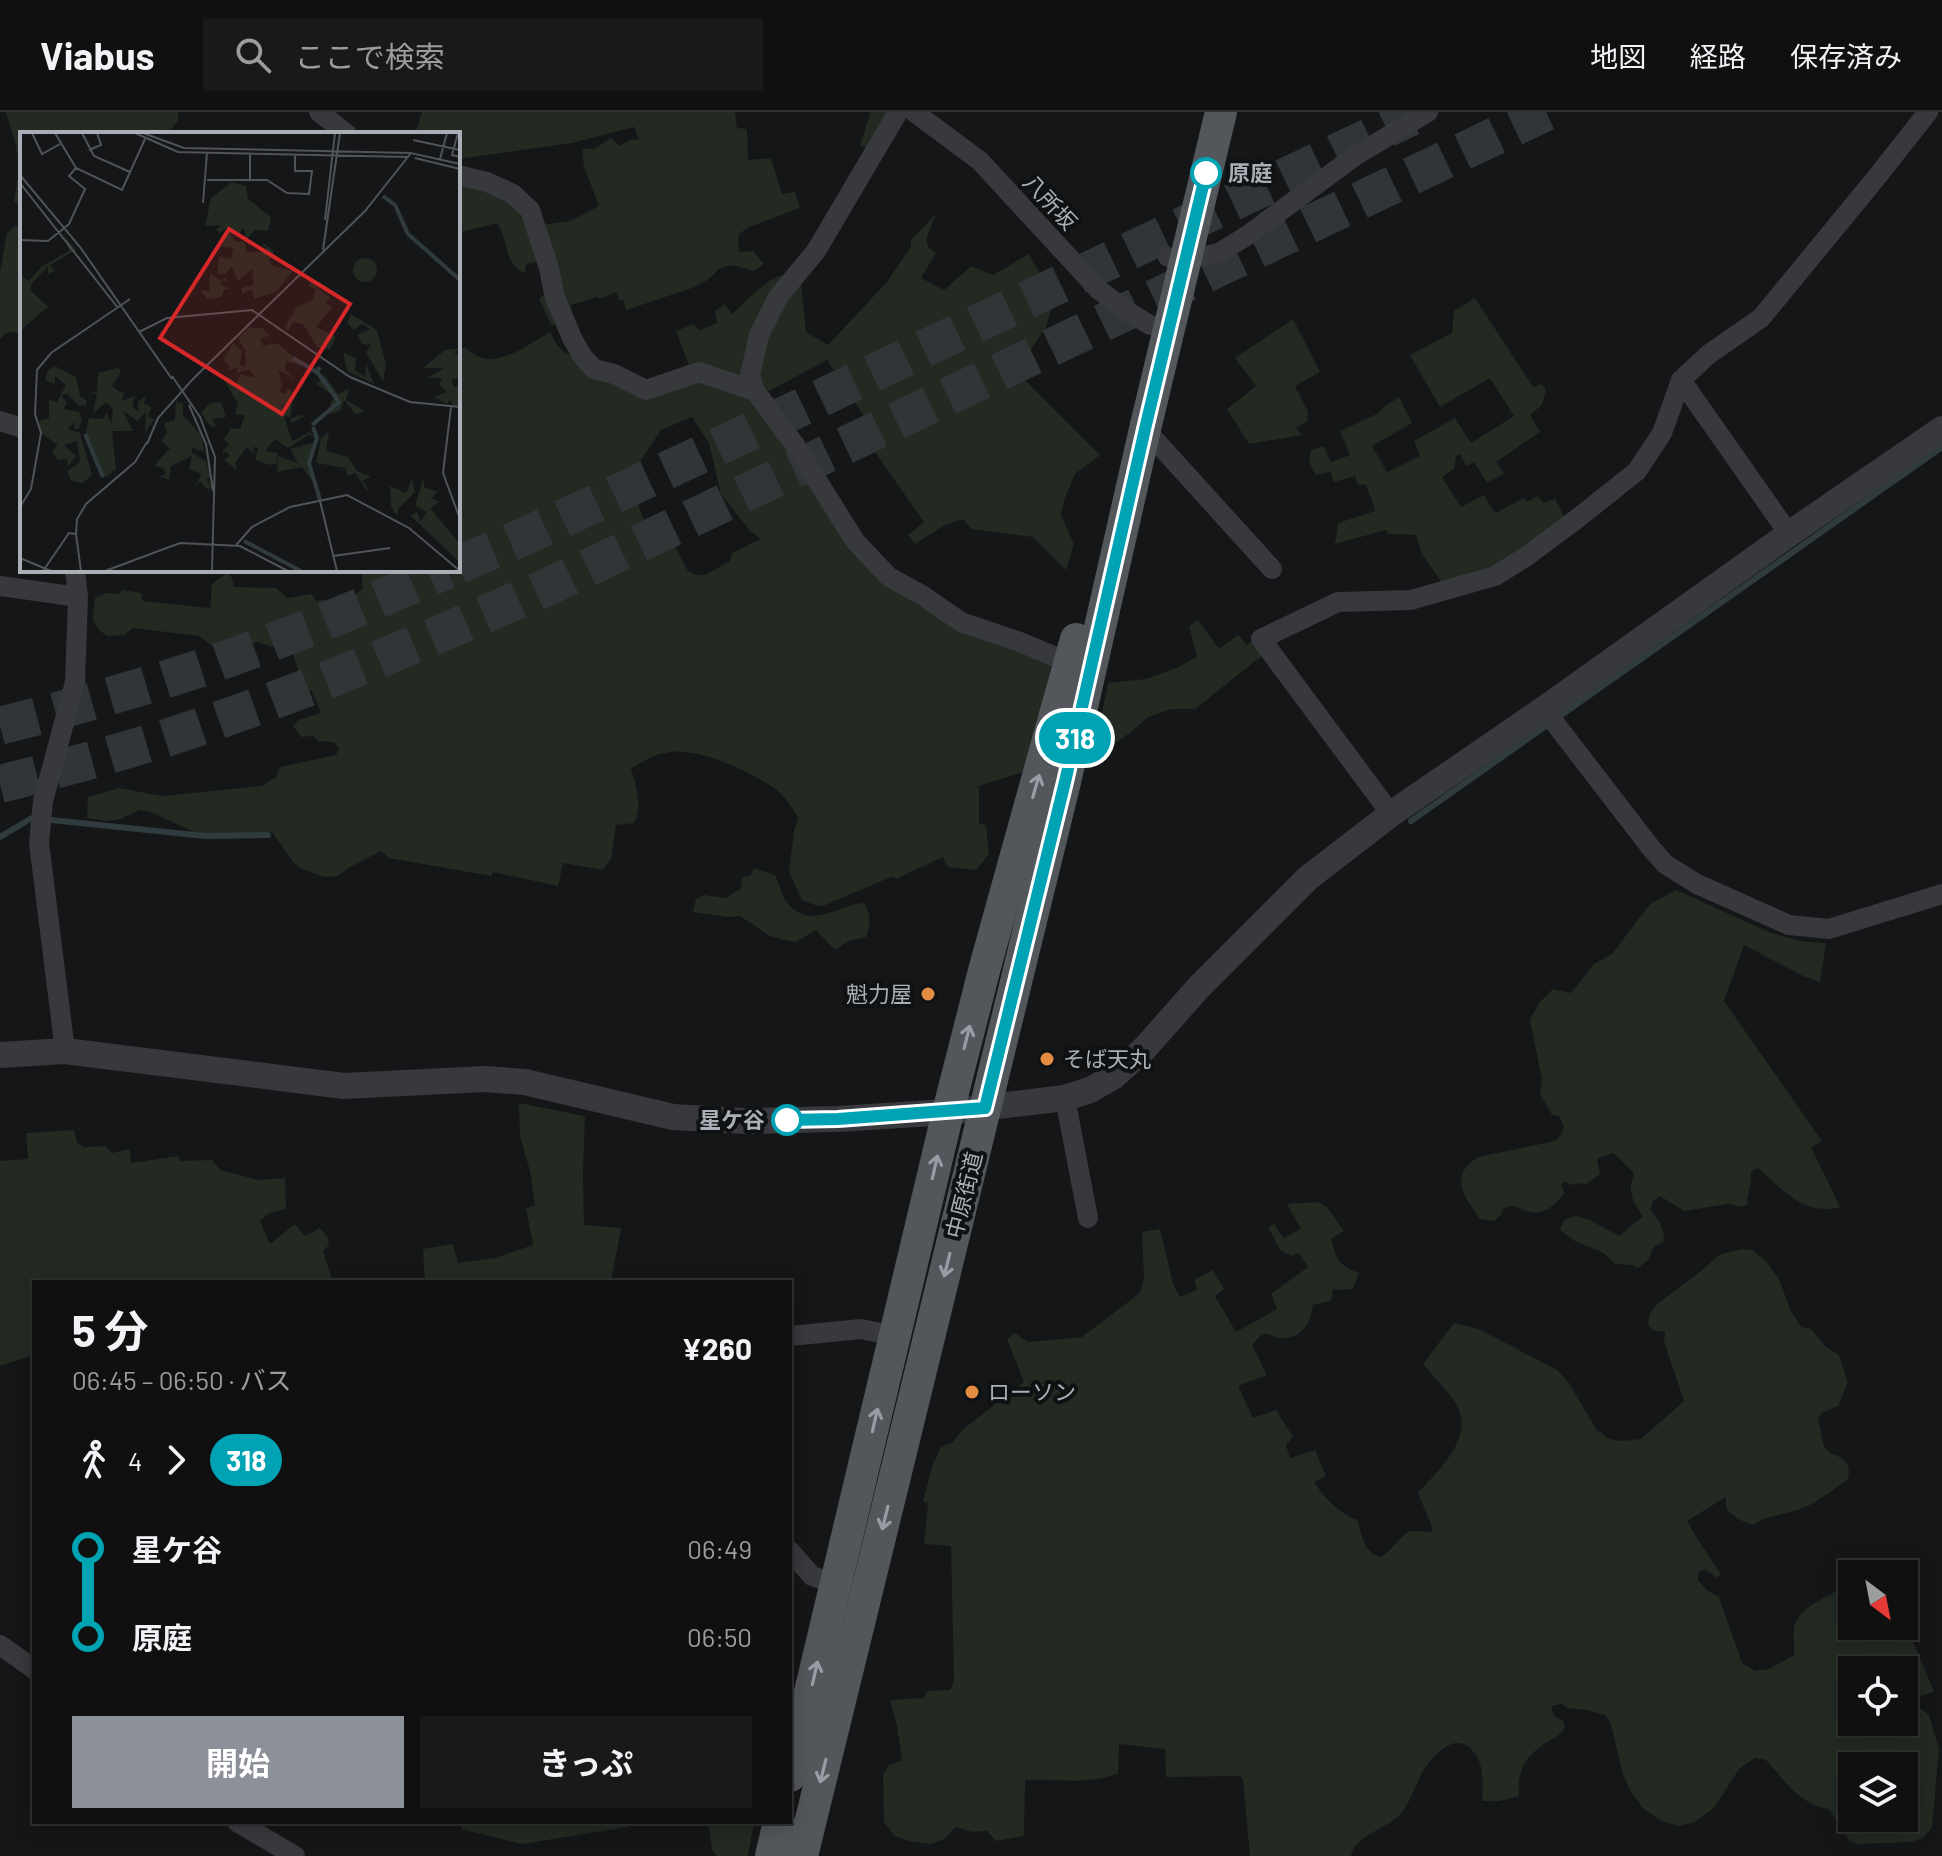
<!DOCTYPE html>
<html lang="ja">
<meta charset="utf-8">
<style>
body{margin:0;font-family:Barlow,"Noto Sans JP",sans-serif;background:#19191a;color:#f1f3f6;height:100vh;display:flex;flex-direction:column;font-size:30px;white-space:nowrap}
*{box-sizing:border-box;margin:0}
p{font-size:26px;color:#9c9d9f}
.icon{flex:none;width:44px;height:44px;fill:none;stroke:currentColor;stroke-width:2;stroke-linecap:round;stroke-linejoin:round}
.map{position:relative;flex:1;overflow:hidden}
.side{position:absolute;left:32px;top:1168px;width:760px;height:544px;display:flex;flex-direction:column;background:#101011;border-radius:0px;box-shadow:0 4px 20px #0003,0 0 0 2px #303031}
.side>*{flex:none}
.badge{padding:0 16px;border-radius:26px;font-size:28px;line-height:52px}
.needle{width:52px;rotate:148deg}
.tools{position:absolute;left:1838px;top:1448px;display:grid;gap:16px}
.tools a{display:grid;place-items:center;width:80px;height:80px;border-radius:0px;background:#101011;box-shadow:0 4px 20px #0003,0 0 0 2px #303031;font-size:40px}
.map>.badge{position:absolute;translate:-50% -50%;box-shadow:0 0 0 4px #fff}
.legs{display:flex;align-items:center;gap:12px;height:88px;padding:0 40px;font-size:26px}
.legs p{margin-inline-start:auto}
.overview{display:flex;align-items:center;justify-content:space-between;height:136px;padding:0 40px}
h1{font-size:44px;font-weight:700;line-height:60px}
.cta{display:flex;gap:16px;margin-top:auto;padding:16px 40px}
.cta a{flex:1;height:92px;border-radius:0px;background:#8c9099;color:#fff;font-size:32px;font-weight:700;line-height:92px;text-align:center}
.cta a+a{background:#19191a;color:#f1f3f6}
ul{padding:0 40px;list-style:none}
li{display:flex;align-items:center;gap:28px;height:88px;font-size:30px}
li i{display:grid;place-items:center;width:12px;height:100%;margin:0 10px;background:currentColor}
li i::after{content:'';width:20px;height:20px;margin:-10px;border:6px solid;border-radius:50%;background:#101011}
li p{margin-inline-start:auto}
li:first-child i{background:linear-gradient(#0000 50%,currentColor 0)}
li:last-child i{background:linear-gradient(currentColor 50%,#0000 0)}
header{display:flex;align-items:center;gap:48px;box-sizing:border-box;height:112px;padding:0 40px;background:#101011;border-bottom:2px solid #303031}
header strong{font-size:38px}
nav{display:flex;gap:44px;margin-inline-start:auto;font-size:28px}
.search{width:560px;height:72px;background:#19191a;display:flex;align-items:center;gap:20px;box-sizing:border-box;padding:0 28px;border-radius:0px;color:#9c9d9f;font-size:30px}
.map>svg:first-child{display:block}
</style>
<header>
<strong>Viabus</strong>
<div class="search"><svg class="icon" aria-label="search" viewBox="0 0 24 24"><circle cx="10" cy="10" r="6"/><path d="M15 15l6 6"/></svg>ここで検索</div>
<nav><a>地図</a><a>経路</a><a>保存済み</a></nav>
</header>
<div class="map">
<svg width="1942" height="1744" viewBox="0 0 1942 1744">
<rect width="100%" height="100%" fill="#151617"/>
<g fill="#222a22" fill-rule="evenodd">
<polygon points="6,0 178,0 178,9 167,22 22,22 22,94 14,90 19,58 16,34"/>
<polygon points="422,0 735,0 737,16 747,17 748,48 771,46 782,82 795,80 800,96 749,115 739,122 738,130 740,140 753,139 764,152 754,159 733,153 720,156 709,167 692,176 626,198 623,188 619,188 617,180 600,187 597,185 571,193 574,212 556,211 552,214 539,187 549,178 543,113 570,109 599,94 584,55 582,37 594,37 611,26 619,34 630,28 639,27 634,15 572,31 458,47 458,22 415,22"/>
<polygon points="869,0 894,0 871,36 860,34 870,2"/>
<path d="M458 67 515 90 540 146 536 150 526 152 525 161C503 152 509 128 497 111L458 121Z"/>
<path d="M936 102 926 128 929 136 936 141 921 166 944 178 971 154 993 163 1029 142 1054 187 1046 215 1016 259 1100 343 1075 362 1064 388 1061 403 1074 432 1066 458 1033 425 971 417 963 407 945 413 915 432 908 423 924 410 860 319 869 312 827 248 769 279 758 271 783 322 852 437 1051 553 1033 638 1024 660 979 674V712L986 713 989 742 976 758 948 755 943 745 896 767 891 765 823 794 815 793 802 788 789 760 794 719 798 706C792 695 785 685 775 677 752 660 700 636 671 640 655 642 644 648 631 657 636 673 643 695 634 711L616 713 611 747 603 758 563 751 558 774 493 760 491 764 389 746 381 739 350 755 338 764 324 765 302 757 293 750 272 720 212 723 192 719 151 700 140 698 121 707 106 709 87 706 88 685 119 676 162 684 262 674 276 665 280 655 336 643 339 636 334 630 318 629 313 624 301 625 293 614 298 608 321 601 312 579H307L288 531 272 535 258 530 233 539 220 540 199 524 133 516 124 523 107 524C89 511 93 506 95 486L106 481 120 482 122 478 141 481 143 489 210 496C213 486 209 481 212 472L227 461 232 466 234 475 276 476 287 486 312 482 316 489 324 487 326 491 341 489 343 493 363 476 361 458H458V238L465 235C472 241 479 247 488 247 509 248 532 230 550 220L557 233 564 240 646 279 693 264 676 219 693 212 700 218 717 211 715 199 725 192 732 202C748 188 761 171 782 163L793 171H801L806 220 828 233 887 170 905 143 911 135V128ZM692 305 709 331 721 382 750 419 761 427 732 441 730 449 705 463H696L688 459 665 415 653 421C642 407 638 396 636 379L644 372 640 361 641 348 661 318Z"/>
<polygon points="22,112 22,224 15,220 6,221 0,227 0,160 7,121 13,115"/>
<polygon points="1475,186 1533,275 1542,272 1546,278 1542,293 1530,303 1540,320 1496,350 1504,362 1487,371 1474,350 1466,354 1460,342 1456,344 1454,357 1442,365 1461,395 1484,383 1495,401 1524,386 1527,390 1538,384 1543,391 1555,387 1564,404 1537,427 1486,458 1442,471 1422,442 1416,423 1388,422 1386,418 1335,432 1338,411 1375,399 1372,388 1365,372 1358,373 1355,364 1334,370 1330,360 1316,363 1309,350 1311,338 1324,334 1331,350 1350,343 1340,319 1377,302 1384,295 1399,285 1412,311 1372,334 1387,360 1420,344 1414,329 1455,306 1471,331 1514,304 1490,266 1440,295 1410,243 1452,221 1454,199"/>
<polygon points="1293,207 1320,260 1295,274 1308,300 1307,309 1296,316 1302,323 1249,332 1227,297 1256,274 1235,246"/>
<polygon points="1198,508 1219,537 1238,523 1247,533 1253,528 1263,543 1195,597 1172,597 1148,605 1131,620 1114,632 1094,640 1108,571 1146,567 1176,556 1197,545 1189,514"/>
<path d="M754 756 775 763C780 772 781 784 789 793 813 818 839 792 864 791 871 801 871 813 866 825L848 829 835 838 816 818 796 830 784 828 770 824 740 804 728 805 693 800 696 787 704 783 726 786 741 776 742 765 750 764Z"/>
<path d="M1676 778 1771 821 1800 829 1826 831 1820 870 1803 864 1744 833 1724 889 1822 1029 1811 1035 1840 1095C1803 1105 1783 1077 1758 1056L1751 1060C1752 1072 1747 1081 1747 1093L1741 1095 1728 1092 1684 1099 1660 1084 1653 1089 1650 1098C1659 1107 1664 1115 1664 1129L1654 1135 1648 1148 1638 1156 1631 1153 1615 1152 1604 1141 1575 1129 1560 1118 1564 1108 1576 1104 1590 1108 1619 1124 1643 1104C1631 1087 1628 1081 1634 1061 1626 1055 1621 1046 1612 1041L1597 1047 1600 1062 1585 1073 1579 1071 1573 1073 1564 1070 1561 1073 1564 1081C1558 1091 1545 1103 1531 1100 1525 1099 1518 1095 1512 1093L1503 1097 1501 1103 1494 1109 1480 1107C1465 1085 1447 1065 1478 1045L1555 1029 1561 1023 1564 1014 1559 1004 1552 1003 1540 982 1542 968 1530 908 1539 891 1553 877 1571 881 1594 852 1612 842 1650 792Z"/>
<polygon points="519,991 585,1004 583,1060 584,1113 621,1116 611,1170 425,1170 423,1137 453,1132 458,1151 495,1146 533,1133 526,1096 535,1093 530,1059 520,1024"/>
<polygon points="74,1018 77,1030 84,1035 106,1034 112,1041 130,1037 131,1051 179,1044 180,1049 212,1048 220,1058 259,1068 285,1066 286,1097 267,1102 260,1109 270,1132 295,1112 305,1124 320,1116 327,1124 329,1133 323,1139 333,1170 34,1170 34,1243 0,1254 0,1049 28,1047 26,1021"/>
<path d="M1318 1090 1327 1095 1344 1119 1331 1127C1337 1148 1338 1153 1359 1161L1353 1177 1341 1178 1333 1177 1331 1189 1313 1193C1311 1211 1301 1228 1280 1226 1273 1225 1268 1219 1261 1223 1260 1224 1252 1233 1252 1233L1267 1263 1238 1274 1253 1306 1276 1298 1293 1325 1286 1333 1290 1346 1315 1338 1326 1364 1314 1370C1325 1386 1338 1401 1357 1408 1362 1423 1364 1441 1381 1445 1392 1439 1402 1421 1411 1419 1416 1418 1425 1420 1431 1420L1433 1417 1418 1381C1439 1357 1477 1324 1455 1290 1446 1277 1433 1264 1423 1252L1454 1211 1479 1217 1557 1258 1569 1271 1596 1317 1609 1327 1622 1329 1641 1327 1684 1289 1664 1230 1665 1220 1652 1218 1648 1212 1649 1204 1656 1193 1701 1159 1719 1143 1741 1137 1752 1138 1765 1148 1779 1167 1790 1197 1801 1215 1811 1217 1827 1236 1839 1243 1848 1270 1838 1294 1821 1301 1818 1308C1821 1316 1821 1326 1824 1334 1830 1347 1854 1341 1848 1367 1834 1377 1819 1389 1803 1396 1787 1403 1767 1402 1753 1413 1741 1409 1734 1405 1726 1396V1385L1687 1409 1700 1431 1721 1462 1717 1466 1705 1457 1698 1460V1468L1707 1478 1719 1485 1742 1551 1755 1559 1769 1557 1794 1543C1795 1534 1793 1524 1794 1516 1798 1494 1834 1481 1852 1472V1514H1904V1508L1934 1580 1916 1585 1914 1591 1929 1603 1939 1637 1932 1716 1923 1726 1911 1730 1857 1732 1850 1729 1829 1697C1800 1693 1784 1668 1766 1648L1755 1646 1739 1657 1714 1696 1695 1710 1678 1714 1660 1708 1643 1696 1631 1680 1623 1663 1611 1612 1605 1603 1586 1598 1567 1596 1562 1592 1552 1594V1599L1555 1605 1562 1608 1565 1614C1562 1623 1555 1625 1547 1630 1525 1645 1517 1657 1519 1684L1500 1689H1482C1483 1670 1485 1650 1470 1636 1453 1620 1430 1646 1422 1661 1415 1674 1411 1689 1402 1700 1388 1718 1356 1721 1351 1744H1250L1243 1668 1240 1664 1166 1665 1165 1637 1119 1632 1118 1661C1089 1674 1056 1666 1025 1668L1024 1724 996 1729 987 1719 972 1720 956 1715 944 1727 931 1732 910 1729 894 1724 884 1710 883 1663 888 1654 902 1648 897 1614 890 1588 923 1586 928 1579 950 1578 954 1569 951 1434 924 1432 928 1392 923 1389 933 1352 941 1335 953 1330 962 1318 1024 1270 1007 1227 1015 1221 1028 1230 1082 1225 1140 1181 1144 1167 1142 1120 1160 1117 1173 1172 1180 1185 1197 1178 1194 1168 1213 1158 1224 1177 1215 1184 1236 1220 1277 1197 1271 1182 1308 1155 1299 1141 1292 1144 1280 1138 1268 1115 1274 1112 1284 1126 1301 1117 1287 1092ZM1852 1558H1904V1610H1852ZM1852 1654H1904V1706H1852Z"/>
<polygon points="462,1710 629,1710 628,1715 522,1732 461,1717"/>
<polygon points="708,1710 754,1710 748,1744 716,1744 712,1737"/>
</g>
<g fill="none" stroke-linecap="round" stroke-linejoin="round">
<g stroke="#303b3f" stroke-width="6">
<polyline points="1411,709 1942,335"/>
<polyline points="0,725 32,706 205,724 268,723"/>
</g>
<g stroke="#323537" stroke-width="38" stroke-dasharray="38 19" stroke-linecap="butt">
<polyline points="458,453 523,425 745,322 1411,5"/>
<path d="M0 614C73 595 145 575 216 551 294 523 371 491 447 458"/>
<path d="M0 672C79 652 157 631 233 603 338 566 441 522 543 477L1546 0"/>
</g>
<g stroke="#37393c" stroke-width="20">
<polyline points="319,0 347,22"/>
<polyline points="898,0 816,139 778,185 759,223 750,263 755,279 795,333 855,429 889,465 922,483 961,510 1020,530 1070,551"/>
<polyline points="914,0 980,49 1099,178 1130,201 1150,213"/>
<polyline points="458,63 487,70 513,82 530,98 549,156 555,186 573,228 583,245 594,257 614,262 646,278 699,260 755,279"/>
<polyline points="1168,145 1185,148 1219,141 1248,123 1355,44 1428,0"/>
<polyline points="1681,268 1789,422"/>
<polyline points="0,309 22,316"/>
<polyline points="1145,317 1272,457"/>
<polyline points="0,474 78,485"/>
<polyline points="1544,597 1651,736 1665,752 1697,772 1789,813 1829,817 1942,782"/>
<polyline points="1391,702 1261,527 1338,490 1411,488 1495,464 1527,444 1578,406 1637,359 1662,321 1681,268 1709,242 1761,206 1876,66 1928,0"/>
<polyline points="65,939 39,731 43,689 75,570 78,485 75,458"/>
<polyline points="1065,986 1088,1106"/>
<polyline points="790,1224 861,1217 895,1224"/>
<polyline points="790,1439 812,1464 836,1472"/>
<polyline points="0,1533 34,1557"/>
<polyline points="237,1710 295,1744"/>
</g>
<polyline stroke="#37393c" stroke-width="26" points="0,943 65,939 344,974 485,967 525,970 673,1005 745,1009 838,1007 948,1000 1065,986 1090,978 1113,965 1145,936 1199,875 1308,766 1391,702 1544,597 1789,422 1942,317"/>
<g stroke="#53565b" stroke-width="32">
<polyline points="790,1664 948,1000 985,855 1076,527"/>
<polyline points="771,1744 779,1710"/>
<polyline points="802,1744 1065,670 1145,317 1221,0"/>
</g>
</g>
<defs><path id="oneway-shaft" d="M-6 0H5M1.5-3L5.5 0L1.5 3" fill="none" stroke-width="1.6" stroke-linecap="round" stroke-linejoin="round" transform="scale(2)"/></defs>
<g stroke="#979da4">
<use href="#oneway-shaft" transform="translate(1036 674) rotate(-74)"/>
<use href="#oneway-shaft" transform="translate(967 925) rotate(-76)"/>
<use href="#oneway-shaft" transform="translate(935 1055) rotate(-77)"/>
<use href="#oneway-shaft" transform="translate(947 1153) rotate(104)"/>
<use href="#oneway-shaft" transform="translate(875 1308) rotate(-77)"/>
<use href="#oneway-shaft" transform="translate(885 1406) rotate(104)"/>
<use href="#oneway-shaft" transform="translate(815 1561) rotate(-77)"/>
<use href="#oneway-shaft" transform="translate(823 1659) rotate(104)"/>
</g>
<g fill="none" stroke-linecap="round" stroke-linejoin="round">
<defs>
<polyline id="line-1" points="787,1008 838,1007 985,996 1065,670 1145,317 1206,61"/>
</defs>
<use href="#line-1" stroke="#fff" stroke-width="18"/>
<use href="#line-1" stroke="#00a3b4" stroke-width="12"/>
</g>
<g fill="#fff" stroke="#00a3b4" stroke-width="4">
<circle cx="1206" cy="61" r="14"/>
<circle cx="787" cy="1008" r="14"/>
</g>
<g fill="#e48c41" stroke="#101112" stroke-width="3">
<circle cx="928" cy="882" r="8"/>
<circle cx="1047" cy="947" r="8"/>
<circle cx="972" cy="1280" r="8"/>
</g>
<g text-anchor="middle" stroke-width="8" stroke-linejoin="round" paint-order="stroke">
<g font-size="22" font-weight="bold" fill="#a8afb6" stroke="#101112" text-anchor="start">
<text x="1228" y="69">原庭</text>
<text x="765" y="1016" text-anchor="end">星ケ谷</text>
</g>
<g font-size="22" fill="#a8afb6" stroke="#101112">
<text transform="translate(1050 90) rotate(47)" y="8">八所坂</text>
<text transform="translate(964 1083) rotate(-76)" y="8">中原街道</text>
</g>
<g font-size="22" fill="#a8afb6" stroke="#101112" text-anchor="start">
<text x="912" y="890" text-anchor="end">魁力屋</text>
<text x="1063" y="955">そば天丸</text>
<text x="988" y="1288">ローソン</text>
</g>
</g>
<g transform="translate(20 20)">
<rect width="440" height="440" fill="#151617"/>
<path d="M212 50 226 54 228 67 251 85 248 99 235 98 227 107 223 96 220 101 208 95 199 101 196 97 202 93 185 94 191 66ZM209 98 216 110H225L226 120H245L246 115 240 114 245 112 254 120 249 129 253 134 273 139 256 160 234 167 232 157 222 162V156L234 153 232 137 218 149 211 134 206 142H197L199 124 211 127 213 116 201 115ZM43 102 56 118 30 133 35 138 28 143V134L12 151 10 158 28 175 4 195 0 206V143L9 149 21 135 49 119ZM333 138a12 12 0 1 1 24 0a12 12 0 1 1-24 0ZM190 141 201 149 205 145 208 151 203 148 201 153 212 158 204 157 202 165 187 167 180 158 189 159ZM290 150 310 165 306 172 313 175 296 195 316 205 310 218 297 215 283 192 273 190 268 199 264 196 277 175 293 168 296 157 288 154ZM331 182 357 198 366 233 363 250 346 220 351 213 342 212 337 203 350 197 342 192 334 198 327 191ZM229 196H242L250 204 240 206 243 214 257 211 284 234 266 229 265 237 275 247 258 238 262 251 254 252H263L259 260 265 262 268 256 275 264 270 262 273 267 266 274 256 271 264 275 261 283 273 271 270 285 273 286 278 283 285 284 271 291 270 285 264 284 272 309 290 300 296 306 289 303 268 316 255 307 245 319 257 321V331L250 333 235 328 238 316 233 315 234 322 227 315 215 331 217 338 204 328 210 324 205 319 203 325V318L209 313 204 307 211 296 220 297 225 283 215 282 218 272 204 248 209 245 215 255 220 242 236 246 229 238 216 241 219 235 207 239 210 234 203 229 213 211 222 219 220 233 226 235 225 218 218 206ZM440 216 434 221 440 223V246L431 247 434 255H440V274H433L430 268 427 272 414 265 427 260 419 253 422 246H407L424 236H403L425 218ZM323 220 336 226 335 238 345 245 346 231 354 252 327 239ZM35 234 56 245 60 264 66 268V274L58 273 46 261 42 264 47 271 43 277 59 280 62 288 59 296 55 298 54 290 48 297 60 301 67 325 72 343 63 351 51 349 47 339 60 330 57 309 44 313 56 324 48 335 47 327 38 328 32 319 38 313 21 301 19 289 29 286V268L37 270 46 253 35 244V252L25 248 28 238ZM98 236 101 240 92 254 101 261 104 257 102 269 115 264 112 274 118 280V270L126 263 124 272 132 275 128 284 134 288 125 300 126 280 117 289 103 279 113 299H92L96 337 86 345 76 335 65 304 69 286 83 287 87 281 91 292 93 277 86 270 73 282 77 261 67 262 77 259 78 241ZM288 237H294L305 244 318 262 329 256 326 268 345 279 336 283 324 268 320 279 306 283 314 264 296 252 302 247ZM156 270 163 271V283L181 303 185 320 172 316V321L186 329 191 346 186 347 192 355 188 358 180 349 175 356 181 342 169 337 172 324 151 334 149 348 139 344 145 343 144 336 134 334 150 316 141 309 147 301 144 291 155 288ZM201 270 206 285 192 287 196 294 191 295 181 281 190 271ZM309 300 306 319 328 325 337 339 351 345 342 349 346 353 348 357 347 359 335 341 328 344 325 336 296 331 301 306ZM296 310 289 328 292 349 282 335 257 340 258 324 278 331 270 317ZM392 347 395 360 378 377 377 384 371 374 370 354 386 361ZM403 347 405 356 417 359 422 354 412 366 420 370 410 376 439 411 440 431 390 383 398 380 400 390 407 380 395 374Z" fill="#222a22"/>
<path fill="none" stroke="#303b3f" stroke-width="4" d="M363 64 375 73 388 102 440 148M273 226 297 240M292 293 319 270 297 240 300 235M293 295 297 306 289 331 300 368M65 302 83 345M224 409 281 439"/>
<path fill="none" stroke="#505357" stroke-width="2" d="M12 1 22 22 40 12M35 1 56 36 102 58 125 7M62 1 74 24 110 40M115 1 158 20 389 25M123 1 164 16 391 21M438 1 432 23 440 25M393 8 440 18M69 18 81 13 77 1M395 26 440 37M420 27 427 1M0 43 60 115 152 247M187 48H247L267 61 289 62 292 39H275V22M230 48V21M0 51 98 176M183 71 187 21M305 88 315 1M0 108 28 109 49 92 65 57 49 44 56 36M303 118 320 1M119 200 147 186 232 178 330 245 390 270 440 275M152 244 180 285 195 325 192 439M169 273 186 312 193 359M431 275 423 341 440 387M127 312 138 286 172 248 345 79 391 21 440 32M300 369 317 439M0 375 11 357 21 301 15 282 17 238 31 221 110 167M56 402 61 439M216 413 232 395 270 375 327 363 389 396 440 439M313 424 370 416M0 426 31 439M23 439 49 401 56 402 57 387 66 372 115 330 127 310M85 439 160 411 220 414 268 439"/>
<path fill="#d62828" fill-opacity="0.15" stroke="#d62828" stroke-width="4" d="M209 97 330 172 262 282 140 206Z"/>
<rect width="440" height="440" fill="none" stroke="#a8afb6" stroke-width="4"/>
</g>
</svg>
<div class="tools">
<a><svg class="needle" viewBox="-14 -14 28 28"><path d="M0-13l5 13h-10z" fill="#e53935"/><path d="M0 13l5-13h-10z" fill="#9c9d9f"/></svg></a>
<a><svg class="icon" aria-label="locate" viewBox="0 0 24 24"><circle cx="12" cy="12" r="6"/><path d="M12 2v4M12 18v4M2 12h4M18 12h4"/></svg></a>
<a><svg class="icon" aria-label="layers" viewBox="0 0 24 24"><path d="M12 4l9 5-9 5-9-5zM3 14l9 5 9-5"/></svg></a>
</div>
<b class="badge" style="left:1075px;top:626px;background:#00a3b4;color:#fff">318</b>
<section class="side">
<div class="overview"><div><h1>5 分</h1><p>06:45 – 06:50 · バス</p></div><b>¥260</b></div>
<div class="legs"><svg class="icon" aria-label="walk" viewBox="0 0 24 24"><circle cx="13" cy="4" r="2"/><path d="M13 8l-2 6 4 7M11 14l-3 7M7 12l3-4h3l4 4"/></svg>4<svg class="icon" aria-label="forward" viewBox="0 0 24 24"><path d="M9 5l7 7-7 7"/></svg><b class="badge" style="background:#00a3b4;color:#fff">318</b></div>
<ul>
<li><i style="color:#00a3b4"></i><b>星ケ谷</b><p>06:49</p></li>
<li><i style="color:#00a3b4"></i><b>原庭</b><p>06:50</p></li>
</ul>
<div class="cta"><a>開始</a><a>きっぷ</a></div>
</section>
</div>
